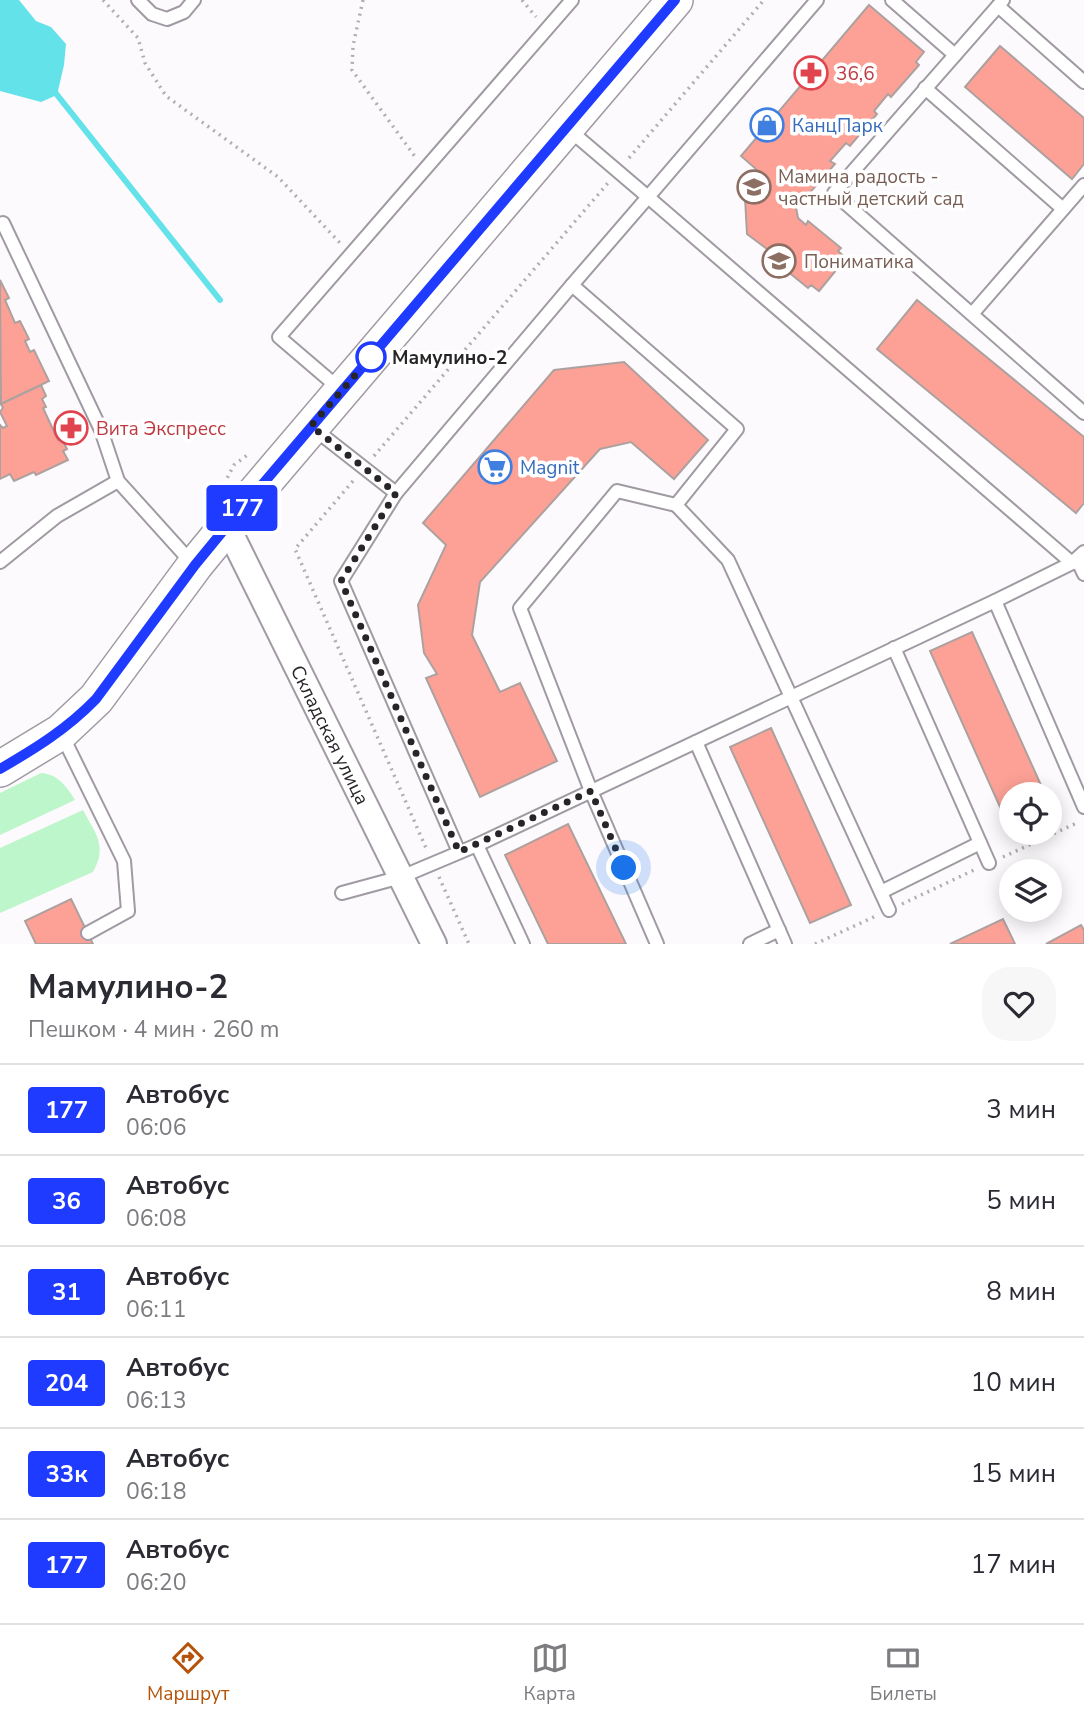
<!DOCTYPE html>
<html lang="ru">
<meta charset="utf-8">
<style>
body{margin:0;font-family:"Nunito Sans",sans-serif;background:#f7f7f7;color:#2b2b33;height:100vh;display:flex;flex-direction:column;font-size:26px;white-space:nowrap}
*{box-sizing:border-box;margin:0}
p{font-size:23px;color:#7c7c81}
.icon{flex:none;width:38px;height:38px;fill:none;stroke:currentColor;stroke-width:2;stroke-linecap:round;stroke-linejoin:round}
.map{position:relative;height:944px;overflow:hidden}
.details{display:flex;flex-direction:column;background:#fff;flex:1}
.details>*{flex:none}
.badge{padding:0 14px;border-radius:5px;font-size:24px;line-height:46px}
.fabs{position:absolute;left:999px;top:782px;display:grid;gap:14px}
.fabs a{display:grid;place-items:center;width:63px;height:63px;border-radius:50%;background:#fff;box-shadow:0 4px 18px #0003;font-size:35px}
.you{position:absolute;width:35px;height:35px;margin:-18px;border:5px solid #fff;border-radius:50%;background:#1a73e8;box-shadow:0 0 0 10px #1a73e833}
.map>.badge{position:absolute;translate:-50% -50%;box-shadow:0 0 0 4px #fff}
.round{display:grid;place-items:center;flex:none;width:74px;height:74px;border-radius:28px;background:#f7f7f7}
.headline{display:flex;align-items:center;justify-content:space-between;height:119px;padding:0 28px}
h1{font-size:33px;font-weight:700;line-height:52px}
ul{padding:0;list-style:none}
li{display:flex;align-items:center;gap:21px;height:91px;padding:0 28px;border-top:2px solid #e1e1e2}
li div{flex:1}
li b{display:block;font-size:26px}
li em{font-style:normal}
li .badge{min-width:77px;font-weight:700;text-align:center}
.tabs{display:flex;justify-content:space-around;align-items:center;height:98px;border-top:2px solid #e1e1e2;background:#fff;font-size:19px;color:#7c7c81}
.tabs a{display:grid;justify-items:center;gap:4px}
.tabs .on{color:#b45309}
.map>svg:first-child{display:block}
</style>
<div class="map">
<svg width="1084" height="944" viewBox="0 0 1084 944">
<rect width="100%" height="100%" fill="#fdfafe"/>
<g fill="#bdf6ca">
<path d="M41 773C58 774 67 787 75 800L0 835V793Z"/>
<path d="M83 810C95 833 108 846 93 872L0 913V848Z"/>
</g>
<polygon fill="#64e2e9" points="0,0 19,0 36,21 51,27 66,44 64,65 57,95 41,102 0,91"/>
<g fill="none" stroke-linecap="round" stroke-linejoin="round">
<polyline stroke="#64e2e9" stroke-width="6" points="54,91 220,300"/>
</g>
<g fill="#fda196" stroke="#ada19f" stroke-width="2">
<polygon points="869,5 924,52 916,62 919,65 891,97 888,94 874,111 877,114 850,146 846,143 830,161 835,164 807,196 803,193 795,202 798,218 806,225 808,221 841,248 838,251 846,258 819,291 811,285 808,288 776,262 779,258 747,234 745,198 764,176 741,156"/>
<polygon points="1000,46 1084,118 1084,164 1072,179 965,87"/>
<polygon points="0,280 9,298 5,300 15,323 20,321 29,339 25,341 30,352 34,350 49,381 1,404"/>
<polygon points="917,300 1084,437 1084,503 1076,513 877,349"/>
<polygon points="624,362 708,440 674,479 631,442 600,449 480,582 472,635 500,692 520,683 557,761 480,797 426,678 437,674 424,653 418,605 446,545 423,523 554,370"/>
<polygon points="41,385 46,396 42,399 46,407 43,408 58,440 62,439 67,449 63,451 68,460 36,475 34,472 14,481 10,474 0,479 0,425 3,428 7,426 0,412 3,408 1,404"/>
<polygon points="972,632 1045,794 1012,794 1012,827 1009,827 930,651"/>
<polygon points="771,728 851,905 810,923 730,747"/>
<polygon points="568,824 626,944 548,944 505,855"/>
<polygon points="71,899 93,944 36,944 25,921"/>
<polygon points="1003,919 1015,944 950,944"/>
<polygon points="1081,925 1084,930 1084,944 1046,944"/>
</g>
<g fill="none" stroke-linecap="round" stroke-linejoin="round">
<defs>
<g id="lane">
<polyline points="138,0 152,14 167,19 184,12 194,0"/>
<polyline points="817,0 648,197 1072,563"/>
<polyline points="892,0 955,55"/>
<polyline points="1003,0 998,6 1084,82"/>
<polyline points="998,6 834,193 1084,413"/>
<polyline points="925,88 1063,209"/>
<polyline points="567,128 648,197 572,285"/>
<polyline points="0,224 3,223 101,430 118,481 192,563"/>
<polyline points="972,314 1084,185"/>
<polyline points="341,390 279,337 572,0"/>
<polyline points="313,428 396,493 572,285 737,429 676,505 728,560 889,910"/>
<polyline points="396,493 341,581 459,852"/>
<polyline points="1077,559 1084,574"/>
<polyline points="0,562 57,516 118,481"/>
<polyline points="995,601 1084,807"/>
<polyline points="894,648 989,863"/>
<polyline points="62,735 124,861 128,911 88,933"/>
<polyline points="696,742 785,944"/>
<polyline points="477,845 523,944"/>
<polyline points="881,892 980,843"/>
<polyline points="342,893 401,877 477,845 995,601 1072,563 1084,552"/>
<polyline points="657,944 591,791 520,608 617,491 676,505"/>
<polyline points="750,944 779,930"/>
</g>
<g id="street">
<path id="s1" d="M227 526 434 944"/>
</g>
<polyline id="secondary" points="0,769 61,732 96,699 195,565 227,526 675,0"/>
</defs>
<use href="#lane" stroke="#a09aa3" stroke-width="16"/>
<use href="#street" stroke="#a09aa3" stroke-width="28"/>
<use href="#secondary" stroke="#a09aa3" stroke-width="38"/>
<g stroke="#b0aeb1" stroke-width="3.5" stroke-dasharray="2 5" stroke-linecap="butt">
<polyline points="103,0 138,38 145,63 166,96 278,177 340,243"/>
<polyline points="363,0 353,46 352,70 416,158"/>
<polyline points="522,0 536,17"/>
<polyline points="629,158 764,0"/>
<polyline points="374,456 608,183"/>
<polyline points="353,481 295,549 426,848"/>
<polyline points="224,484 234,465 250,453"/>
<polyline points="1003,857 1079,822"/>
<polyline points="439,877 469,944"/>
<polyline points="902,904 974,870"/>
<polyline points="815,944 876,916"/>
</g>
<use href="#lane" stroke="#fff" stroke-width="12"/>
<use href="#street" stroke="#fff" stroke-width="24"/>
<use href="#secondary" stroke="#fff" stroke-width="35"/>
</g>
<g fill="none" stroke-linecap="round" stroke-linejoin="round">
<defs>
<path id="line" d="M0 769C36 748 67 729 96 699L195 565 227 526 675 0"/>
</defs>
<use href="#line" stroke="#fff" stroke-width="16"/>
<use href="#line" stroke="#1f3bff" stroke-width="10"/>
<polyline stroke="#272528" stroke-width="7" stroke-dasharray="0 12.6" points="371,357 311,426 396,493 341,581 459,852 591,791 624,868"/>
</g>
<defs>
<symbol id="pharmacy-ring" viewBox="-11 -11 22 22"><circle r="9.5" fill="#fff" stroke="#e0444e" stroke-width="1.5"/><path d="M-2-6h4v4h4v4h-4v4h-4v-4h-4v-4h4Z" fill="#e0444e"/></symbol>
<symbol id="shop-ring" viewBox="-11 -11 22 22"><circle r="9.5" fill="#fff" stroke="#3f7fe0" stroke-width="1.5"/><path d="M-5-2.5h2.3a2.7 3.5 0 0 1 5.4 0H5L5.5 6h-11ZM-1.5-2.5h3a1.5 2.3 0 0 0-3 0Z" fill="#3f7fe0"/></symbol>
<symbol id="school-ring" viewBox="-11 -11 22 22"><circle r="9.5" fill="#fff" stroke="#8d6e63" stroke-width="1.5"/><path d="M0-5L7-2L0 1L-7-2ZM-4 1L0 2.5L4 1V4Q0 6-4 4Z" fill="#8d6e63"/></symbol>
<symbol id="supermarket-ring" viewBox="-11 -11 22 22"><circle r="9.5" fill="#fff" stroke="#3f7fe0" stroke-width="1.5"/><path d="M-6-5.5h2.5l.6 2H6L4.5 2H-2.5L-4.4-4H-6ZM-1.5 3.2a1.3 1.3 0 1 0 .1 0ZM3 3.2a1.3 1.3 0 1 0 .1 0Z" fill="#3f7fe0"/></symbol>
</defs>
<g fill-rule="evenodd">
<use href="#pharmacy-ring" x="792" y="54" width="38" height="38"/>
<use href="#shop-ring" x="748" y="106" width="38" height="38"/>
<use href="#school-ring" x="735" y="168" width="38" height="38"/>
<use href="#school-ring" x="760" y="242" width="38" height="38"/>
<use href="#pharmacy-ring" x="52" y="409" width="38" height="38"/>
<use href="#supermarket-ring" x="476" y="448" width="38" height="38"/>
</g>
<circle fill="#fff" stroke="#1f3bff" stroke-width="3.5" cx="371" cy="357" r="14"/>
<g text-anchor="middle" stroke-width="7" stroke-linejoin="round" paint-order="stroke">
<g font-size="19" fill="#be3a42" stroke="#fff" text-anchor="start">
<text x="836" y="80">36,6</text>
<text x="96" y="435">Вита Экспресс</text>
</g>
<g font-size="19" fill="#366cbe" stroke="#fff" text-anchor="start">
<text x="792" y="132">КанцПарк</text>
<text x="520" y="474">Magnit</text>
</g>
<g font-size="19" fill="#785e54" stroke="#fff" text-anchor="start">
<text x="778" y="183">Мамина радость -<tspan x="778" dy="22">частный детский сад</tspan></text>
<text x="804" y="268">Пониматика</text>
</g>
<g font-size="19" font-weight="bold" fill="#272528" stroke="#fff" text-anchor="start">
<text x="392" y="364">Мамулино-2</text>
</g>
<g font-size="19" fill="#272528" stroke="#fff">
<text dy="7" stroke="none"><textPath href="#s1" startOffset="233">Складская улица</textPath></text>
</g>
</g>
</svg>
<div class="fabs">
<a><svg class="icon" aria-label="locate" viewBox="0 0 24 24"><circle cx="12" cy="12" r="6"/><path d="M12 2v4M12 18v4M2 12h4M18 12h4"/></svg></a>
<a><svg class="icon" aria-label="layers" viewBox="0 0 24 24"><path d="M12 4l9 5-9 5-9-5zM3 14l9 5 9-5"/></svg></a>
</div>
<div class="you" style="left:624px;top:868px"></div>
<b class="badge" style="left:242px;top:508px;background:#1f3bff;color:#fff">177</b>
</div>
<section class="details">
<div class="headline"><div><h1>Мамулино-2</h1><p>Пешком · 4 мин · 260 m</p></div><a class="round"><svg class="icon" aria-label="heart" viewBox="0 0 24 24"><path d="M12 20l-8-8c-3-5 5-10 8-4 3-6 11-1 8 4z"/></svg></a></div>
<ul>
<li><span class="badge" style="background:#1f3bff;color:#fff">177</span><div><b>Автобус</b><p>06:06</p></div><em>3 мин</em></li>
<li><span class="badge" style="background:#1f3bff;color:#fff">36</span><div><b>Автобус</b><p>06:08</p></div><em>5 мин</em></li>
<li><span class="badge" style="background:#1f3bff;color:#fff">31</span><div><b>Автобус</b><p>06:11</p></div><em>8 мин</em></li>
<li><span class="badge" style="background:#1f3bff;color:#fff">204</span><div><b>Автобус</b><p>06:13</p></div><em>10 мин</em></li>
<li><span class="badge" style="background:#1f3bff;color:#fff">33к</span><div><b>Автобус</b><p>06:18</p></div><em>15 мин</em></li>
<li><span class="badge" style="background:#1f3bff;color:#fff">177</span><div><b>Автобус</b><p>06:20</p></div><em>17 мин</em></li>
</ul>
</section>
<nav class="tabs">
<a class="on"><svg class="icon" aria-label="directions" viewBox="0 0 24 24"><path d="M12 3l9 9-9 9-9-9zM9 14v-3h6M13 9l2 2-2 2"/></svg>Маршрут</a>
<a><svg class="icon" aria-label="map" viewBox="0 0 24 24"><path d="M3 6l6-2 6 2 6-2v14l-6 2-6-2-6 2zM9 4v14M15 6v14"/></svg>Карта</a>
<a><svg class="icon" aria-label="tickets" viewBox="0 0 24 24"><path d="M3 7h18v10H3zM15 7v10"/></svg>Билеты</a>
</nav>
